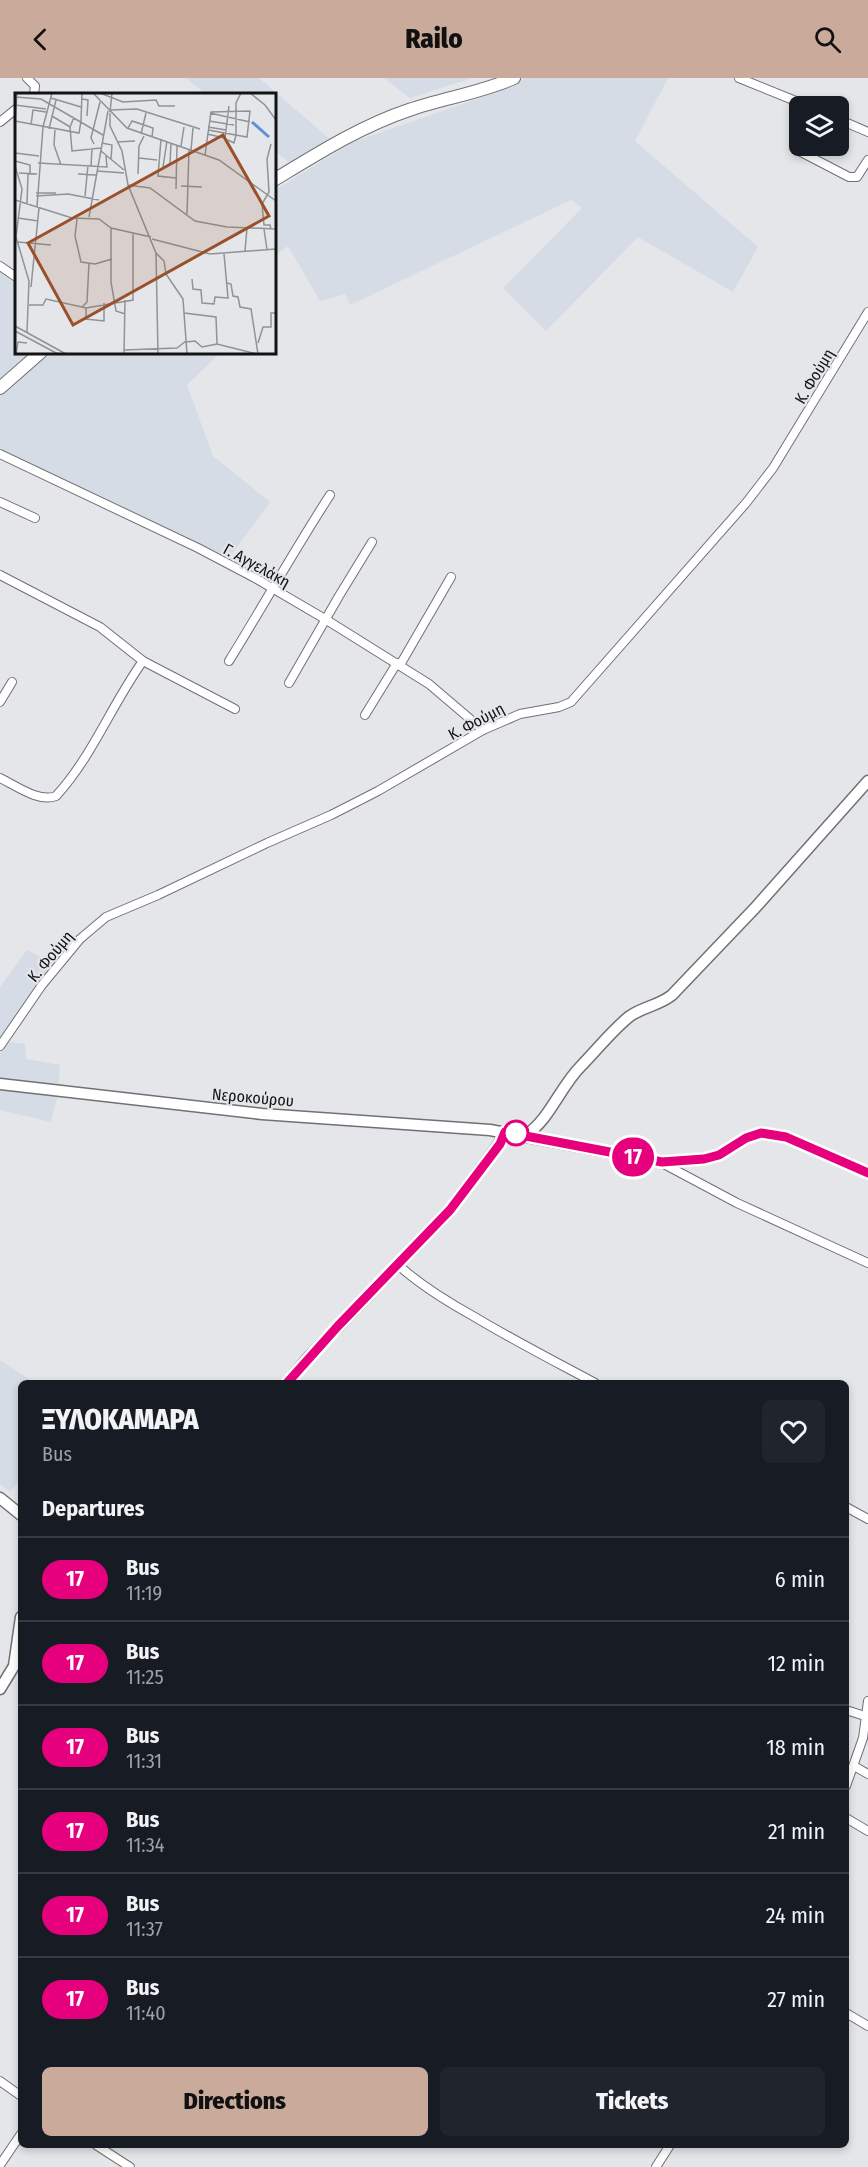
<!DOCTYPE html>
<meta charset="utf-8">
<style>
body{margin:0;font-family:"Fira Sans Condensed",sans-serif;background:#20242c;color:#f1f3f6;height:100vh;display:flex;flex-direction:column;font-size:22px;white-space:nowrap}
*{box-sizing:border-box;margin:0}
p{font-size:20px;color:#9ea1a6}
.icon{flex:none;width:33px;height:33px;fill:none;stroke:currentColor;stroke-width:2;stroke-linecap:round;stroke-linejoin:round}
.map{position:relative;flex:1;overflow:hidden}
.panel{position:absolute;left:18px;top:1302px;width:831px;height:768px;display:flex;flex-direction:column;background:#171b24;border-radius:9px;box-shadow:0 3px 9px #0003}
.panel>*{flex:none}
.badge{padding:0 12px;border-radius:20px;font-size:21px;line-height:39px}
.buttons{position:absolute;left:789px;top:18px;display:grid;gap:12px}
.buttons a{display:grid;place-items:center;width:60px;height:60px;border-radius:9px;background:#171b24;box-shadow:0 3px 9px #0003;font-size:30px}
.map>.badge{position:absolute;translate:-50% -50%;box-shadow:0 0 0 3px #fff}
h2{padding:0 24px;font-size:22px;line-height:54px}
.round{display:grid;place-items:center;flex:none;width:63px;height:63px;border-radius:9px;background:#20242c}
.head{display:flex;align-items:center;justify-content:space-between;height:102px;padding:0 24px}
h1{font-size:28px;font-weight:800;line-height:45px}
.primary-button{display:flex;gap:12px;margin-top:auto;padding:12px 24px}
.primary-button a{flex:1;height:69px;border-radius:9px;background:#c9aa9b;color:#111;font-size:24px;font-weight:800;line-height:69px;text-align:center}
.primary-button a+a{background:#20242c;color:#f1f3f6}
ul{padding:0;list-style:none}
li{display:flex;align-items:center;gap:18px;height:84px;padding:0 24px;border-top:2px solid #363941}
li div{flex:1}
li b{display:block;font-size:22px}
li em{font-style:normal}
li .badge{min-width:66px;font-weight:700;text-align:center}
header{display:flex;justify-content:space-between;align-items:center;height:78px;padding:0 24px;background:#c9aa9b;color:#111;font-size:27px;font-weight:800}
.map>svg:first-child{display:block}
</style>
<header><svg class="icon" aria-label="back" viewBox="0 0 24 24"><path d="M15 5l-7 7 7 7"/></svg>Railo<svg class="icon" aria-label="search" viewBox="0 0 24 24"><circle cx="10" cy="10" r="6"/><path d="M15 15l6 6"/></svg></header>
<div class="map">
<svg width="868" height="2089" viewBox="0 0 868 2089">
<rect width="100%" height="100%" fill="#e4e6e9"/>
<g fill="#d5dce6">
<polygon points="186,0 259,0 330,61 290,85 275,73 274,16 206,16"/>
<polygon points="384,0 472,0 410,20"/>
<polygon points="525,0 668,0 635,63 758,169 733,214 638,159 546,253 503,210 582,130 571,122 350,227 345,216 320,223 288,168 275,178 275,112 353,64 486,18"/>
<polygon points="0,195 16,206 16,274 31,275 0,301"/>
<polygon points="50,275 220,275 187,307 213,378 270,424 229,480 0,370 0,316"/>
<polygon points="27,872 56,887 3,963 25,966 26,981 60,987 58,1016 51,1044 0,1032 0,909"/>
<polygon points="0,1282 35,1305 21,1305 21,1399 10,1414 0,1406"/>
</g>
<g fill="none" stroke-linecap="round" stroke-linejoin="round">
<defs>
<g id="street">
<polyline points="27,0 35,8 34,16"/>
<polyline points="739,0 808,28"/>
<polyline points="838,41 868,54"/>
<polyline points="0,44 16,31"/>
<polyline points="800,54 796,63 799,73 849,99 857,99 868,82"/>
<polyline points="0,188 16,199"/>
<polyline points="0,376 198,470 255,500 325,541 429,606 483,652"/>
<polyline points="0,424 35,440"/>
<polyline points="0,497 100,549 143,583 235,631"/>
<path d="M229 583C263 528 295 471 330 417"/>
<polyline points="400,587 451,499"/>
<polyline points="289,605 339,518 372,464"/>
<polyline points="0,624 12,604"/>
<polyline points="365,637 397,585"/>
<path d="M0 700C15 707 39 725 56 718 92 679 112 626 143 583"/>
<polyline points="0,968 42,907 80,861 106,839 158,817 267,765 331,737 378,713 483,652 520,636 559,629 571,624 746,425 773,390 868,234"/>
<polyline points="662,1085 737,1125 868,1185"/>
<path d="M397 1186C420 1207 446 1223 473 1238 513 1262 554 1283 595 1305"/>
<polyline points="846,1429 868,1441"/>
<polyline points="846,1632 868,1639"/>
<polyline points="854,1688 868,1696"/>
<polyline points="846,1708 863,1660 868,1623"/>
<polyline points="846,1740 868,1753"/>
<polyline points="846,1935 868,1948"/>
<polyline points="0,2003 21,2018"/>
<polyline points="96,2067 130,2089"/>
<polyline points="0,2087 21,2056"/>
<polyline points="656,2089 670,2067"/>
</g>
<g id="secondary">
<polyline points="0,1006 262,1036 490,1052 662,1084 704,1081 719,1077 746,1060 761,1055 786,1059 868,1095"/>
<path d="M526 1057C550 1041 560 1009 581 988 597 972 612 952 630 938 643 929 660 927 672 917L755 830 868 703"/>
<polyline points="287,1305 308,1280 450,1132 499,1066 505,1054"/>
<polyline points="0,1420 21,1437"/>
<polyline points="0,1611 14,1588 21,1539"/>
</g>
<g id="primary">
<path d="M274 102C317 76 361 48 409 32 443 20 481 15 514 0"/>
<polyline points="0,310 41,274"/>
</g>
</defs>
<use href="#street" stroke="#6f7174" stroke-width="10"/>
<use href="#secondary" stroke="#6f7174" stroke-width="13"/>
<use href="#primary" stroke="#6f7174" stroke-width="14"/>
<use href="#street" stroke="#fff" stroke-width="8"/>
<use href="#secondary" stroke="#fff" stroke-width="10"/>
<use href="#primary" stroke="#fff" stroke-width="12"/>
</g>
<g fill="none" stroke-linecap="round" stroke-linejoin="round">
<defs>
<polyline id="line" points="287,1305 338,1248 450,1132 500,1066 505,1054 662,1084 704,1081 719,1077 746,1060 761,1055 786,1059 868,1095"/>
</defs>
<use href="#line" stroke="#fff" stroke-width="14"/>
<use href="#line" stroke="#e6007e" stroke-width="9"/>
</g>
<circle fill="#fff" stroke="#e6007e" stroke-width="3" cx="516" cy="1055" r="12"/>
<g text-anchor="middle" stroke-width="4.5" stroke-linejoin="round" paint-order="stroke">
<g font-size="16" fill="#121314" stroke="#e4e6e9">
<text transform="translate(814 298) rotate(-59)" y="6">Κ. Φούμη</text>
<text transform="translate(257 487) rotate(29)" y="6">Γ. Αγγελάκη</text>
<text transform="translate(476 643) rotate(-28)" y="6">Κ. Φούμη</text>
<text transform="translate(50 878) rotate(-50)" y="6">Κ. Φούμη</text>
<text transform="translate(253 1019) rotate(5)" y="6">Νεροκούρου</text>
</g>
</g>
<g transform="translate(15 15)">
<rect width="261" height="261" fill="#e4e6e9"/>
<path fill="none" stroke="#5f90d6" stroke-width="3" d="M237 29 254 44"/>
<path fill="none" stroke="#909294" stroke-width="1.5" d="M78 0 112 35 204 67 261 108M85 0 108 9 141 7 144 13H160M235 0 250 12 261 27M0 4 26 6 88 42M36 5 66 14M67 6 73 7 72 23M0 12 31 16M95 17 122 16 185 36M95 19 97 0M95 20V33L107 58 113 92 141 160 149 168 151 181 168 206 172 261M195 20 235 29M37 23 55 34M59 24 55 34 57 58 86 55M0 27 2 0M0 28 64 40 66 28M66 28 67 0M194 28 219 32M16 32 18 17 31 19M193 34 211 37M113 35 117 28 138 35 137 44M34 36 41 7M40 37 39 52 46 72M193 37 221 42V10L226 0M126 41 131 20M192 41 210 45 214 13M146 46 143 83 161 85M102 49 120 48M87 50 97 52 96 66M79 51 76 45 85 9M256 51 252 66 254 99 247 111 249 132H255L256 136M166 53 169 34M176 57 178 35M86 58 109 77M0 60 24 63M190 62 196 19 235 18 232 44 221 42 219 50 213 47M124 65 142 67M0 68 15 72V81M23 70 92 74 91 63M155 71 156 50M0 73 7 96 1 144 14 188 12 239M76 73 77 55M148 74 152 48M82 78 109 80M4 80 22 81M63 81 81 82M123 81 124 53 129 43M113 92 135 95 180 128 212 134 261 136M166 93 187 94M161 96 162 52M21 100H41M21 103 53 101 84 107M70 103 73 72M0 107 57 125 84 126 96 135 136 144M12 111 13 81M22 114 28 34 37 0M172 121 174 56M74 124 93 18M3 125 23 128M62 126 60 143 66 169 80 171 97 166M96 135V189L101 218 110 221M249 136 252 157M137 146 195 161 261 156M3 149 36 152M230 158 232 135M141 161 143 261M74 170 72 209 67 214 71 215V226L89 228V210M177 186 178 196 186 197 187 210 199 211 200 204 213 205 209 161M212 190 216 191 218 203 223 204 225 214 236 216 243 261M16 194 24 115M14 212H28L31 206 67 214M71 215 118 207V140M169 220 201 224 202 251M0 233 51 261M0 238 43 261M171 249 180 248 187 254 202 251 242 261M243 250 248 234H256V220H261M109 257 162 255 171 248M1 261 3 249 12 250M109 261 110 207"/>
<path fill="#99512b" fill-opacity="0.15" stroke="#99512b" stroke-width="3" d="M208 42 254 123 58 232 13 150Z"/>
<rect width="261" height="261" fill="none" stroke="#121314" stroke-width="3"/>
</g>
</svg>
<div class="buttons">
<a><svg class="icon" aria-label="layers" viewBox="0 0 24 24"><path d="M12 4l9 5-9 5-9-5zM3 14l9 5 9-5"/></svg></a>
</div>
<b class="badge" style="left:633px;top:1079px;background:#e6007e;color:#fff">17</b>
<section class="panel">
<div class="head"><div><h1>ΞΥΛΟΚΑΜΑΡΑ</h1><p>Bus</p></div><a class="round"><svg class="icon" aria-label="heart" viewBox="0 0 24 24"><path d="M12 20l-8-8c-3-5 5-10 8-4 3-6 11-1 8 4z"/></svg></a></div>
<h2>Departures</h2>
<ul>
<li><span class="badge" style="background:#e6007e;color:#fff">17</span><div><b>Bus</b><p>11:19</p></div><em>6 min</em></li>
<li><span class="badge" style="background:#e6007e;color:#fff">17</span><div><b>Bus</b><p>11:25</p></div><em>12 min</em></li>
<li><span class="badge" style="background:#e6007e;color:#fff">17</span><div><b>Bus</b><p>11:31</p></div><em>18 min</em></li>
<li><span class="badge" style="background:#e6007e;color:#fff">17</span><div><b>Bus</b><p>11:34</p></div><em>21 min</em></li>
<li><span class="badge" style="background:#e6007e;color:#fff">17</span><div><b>Bus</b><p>11:37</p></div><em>24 min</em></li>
<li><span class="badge" style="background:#e6007e;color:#fff">17</span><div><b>Bus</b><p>11:40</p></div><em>27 min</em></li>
</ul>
<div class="primary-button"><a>Directions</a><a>Tickets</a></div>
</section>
</div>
